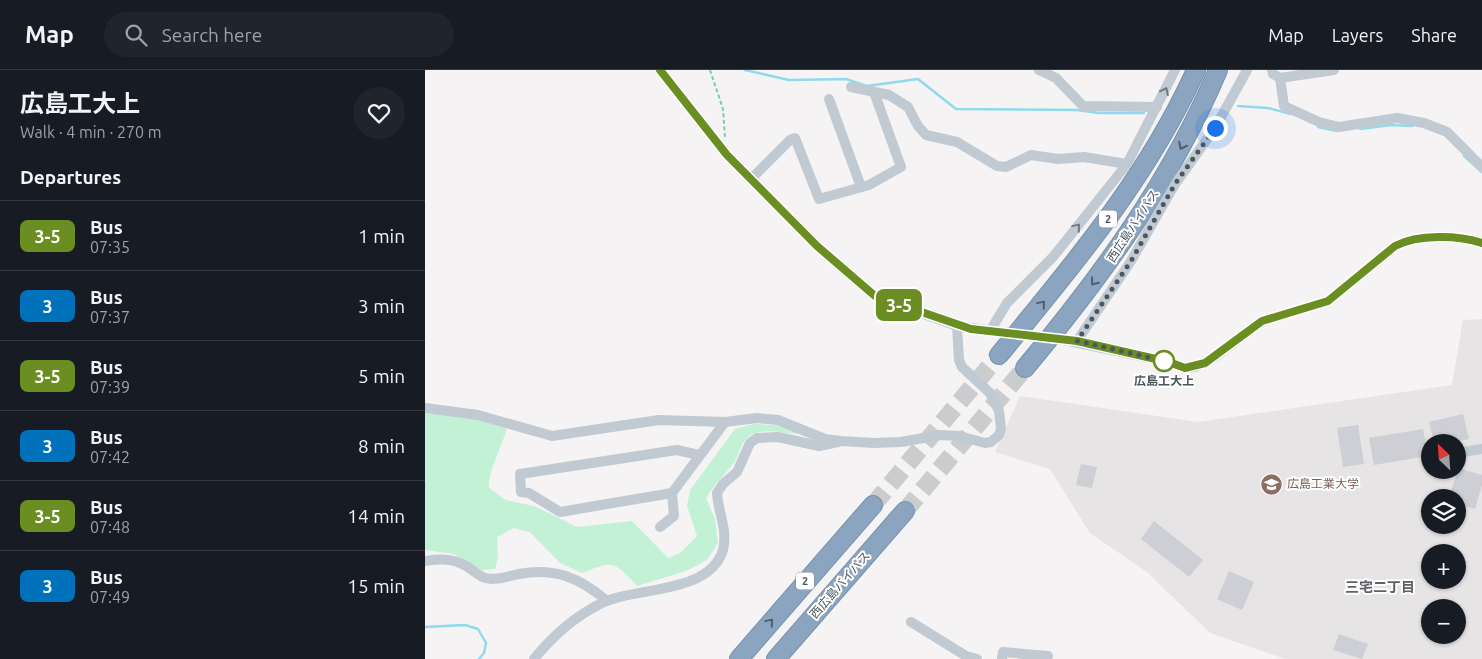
<!DOCTYPE html>
<meta charset="utf-8">
<style>
body{margin:0;font-family:Ubuntu,"Noto Sans JP",sans-serif;background:#20242c;color:#f1f3f6;height:100vh;display:flex;flex-direction:column;font-size:19px;white-space:nowrap}
*{box-sizing:border-box;margin:0}
p{font-size:16px;color:#9ea1a6}
.icon{flex:none;width:28px;height:28px;fill:none;stroke:currentColor;stroke-width:2;stroke-linecap:round;stroke-linejoin:round}
.map{position:relative;flex:1;overflow:hidden}
.side{display:flex;flex-direction:column;background:#171b24;width:425px}
.side>*{flex:none}
.badge{padding:0 10px;border-radius:8px;font-size:18px;line-height:32px}
.needle{width:32px;rotate:335deg}
.tools{position:absolute;left:996px;top:364px;display:grid;gap:10px}
.tools a{display:grid;place-items:center;width:45px;height:45px;border-radius:50%;background:#171b24;box-shadow:0 1px 4px #0004;font-size:25px}
.you{position:absolute;width:25px;height:25px;margin:-12px;border:4px solid #fff;border-radius:50%;background:#1a73e8;box-shadow:0 0 0 8px #1a73e833}
.map>.badge{position:absolute;translate:-50% -50%;box-shadow:0 0 0 2px #fff}
h2{padding:0 20px;font-size:19px;line-height:45px}
.round{display:grid;place-items:center;flex:none;width:52px;height:52px;border-radius:26px;background:#20242c}
.overview{display:flex;align-items:center;justify-content:space-between;height:85px;padding:0 20px}
h1{font-size:24px;font-weight:700;line-height:38px}
ul{padding:0;list-style:none}
li{display:flex;align-items:center;gap:15px;height:70px;padding:0 20px;border-top:1px solid #363941}
li div{flex:1}
li b{display:block;font-size:19px}
li em{font-style:normal}
li .badge{min-width:55px;font-weight:700;text-align:center}
header{display:flex;align-items:center;gap:30px;box-sizing:border-box;height:70px;padding:0 25px;background:#171b24;border-bottom:1px solid #363941}
header strong{font-size:24px}
nav{display:flex;gap:28px;margin-inline-start:auto;font-size:18px}
.search{width:350px;height:45px;background:#20242c;display:flex;align-items:center;gap:12px;box-sizing:border-box;padding:0 18px;border-radius:28px;color:#9ea1a6;font-size:19px}
main{display:flex;flex:1;min-height:0}
.map>svg:first-child{display:block}
</style>
<header>
<strong>Map</strong>
<div class="search"><svg class="icon" aria-label="search" viewBox="0 0 24 24"><circle cx="10" cy="10" r="6"/><path d="M15 15l6 6"/></svg>Search here</div>
<nav><a>Map</a><a>Layers</a><a>Share</a></nav>
</header>
<main>
<section class="side">
<div class="overview"><div><h1>広島工大上</h1><p>Walk · 4 min · 270 m</p></div><a class="round"><svg class="icon" aria-label="heart" viewBox="0 0 24 24"><path d="M12 20l-8-8c-3-5 5-10 8-4 3-6 11-1 8 4z"/></svg></a></div>
<h2>Departures</h2>
<ul>
<li><span class="badge" style="background:#6b8e23;color:#fff">3-5</span><div><b>Bus</b><p>07:35</p></div><em>1 min</em></li>
<li><span class="badge" style="background:#0072bc;color:#fff">3</span><div><b>Bus</b><p>07:37</p></div><em>3 min</em></li>
<li><span class="badge" style="background:#6b8e23;color:#fff">3-5</span><div><b>Bus</b><p>07:39</p></div><em>5 min</em></li>
<li><span class="badge" style="background:#0072bc;color:#fff">3</span><div><b>Bus</b><p>07:42</p></div><em>8 min</em></li>
<li><span class="badge" style="background:#6b8e23;color:#fff">3-5</span><div><b>Bus</b><p>07:48</p></div><em>14 min</em></li>
<li><span class="badge" style="background:#0072bc;color:#fff">3</span><div><b>Bus</b><p>07:49</p></div><em>15 min</em></li>
</ul>
</section>
<div class="map">
<svg width="1057" height="589" viewBox="0 0 1057 589">
<rect width="100%" height="100%" fill="#f5f3f3"/>
<path fill="#e6e4e5" fill-rule="evenodd" d="M1057 249V589H860L785 563 722 502 665 463 625 399 570 382 595 326 773 352 1027 315 1038 250ZM1005 372H1032V400H1005ZM1005 428H1032V455H1005ZM1005 482H1032V510H1005ZM1005 538H1032V565H1005Z"/>
<path fill="#c3f1d5" d="M0 343 48 348 82 358C78 374 62 404 64 418L81 430 109 436 152 457 207 451 243 488 255 483 272 466 262 436 265 420 310 359 329 354 363 356 374 361 372 364C354 363 329 355 318 373 314 379 313 386 310 391 301 404 289 414 281 428L290 449 293 473 282 490 261 501 212 516C189 491 189 490 157 503L135 493 105 462 89 458 72 467 73 488 70 499 56 500 29 484 0 480Z"/>
<g fill="none" stroke-linecap="round" stroke-linejoin="round">
<g stroke="#90daee" stroke-width="2.5">
<polyline points="320,0 364,10 421,9 442,16 493,9 531,39 652,40 674,43 719,43"/>
<polyline points="813,36 843,38 866,44"/>
<polyline points="893,57 912,61"/>
<polyline points="935,59 966,55 987,56"/>
<polyline points="1039,86 1057,102"/>
<polyline points="0,557 40,555 53,559 61,573 59,583 54,589"/>
</g>
</g>
<g fill="#cdcfd5">
<polygon points="1038,344 1044,369 1030,372 1009,372 1004,352"/>
<polygon points="933,355 939,394 918,397 912,358"/>
<polygon points="998,359 1003,386 949,395 944,368"/>
<polygon points="656,394 672,397 667,418 651,415"/>
<polygon points="1033,398 1057,405 1057,415 1050,439 1032,434 1032,428 1024,428"/>
<polygon points="729,451 778,490 764,507 716,469"/>
<polygon points="804,501 829,512 817,540 792,529"/>
<polygon points="914,564 943,574 937,589 908,580"/>
</g>
<g fill="none" stroke-linecap="round" stroke-linejoin="round">
<g stroke="#caccce" stroke-width="18" stroke-dasharray="18 9" stroke-linecap="butt">
<polyline points="448,435 574,285"/>
<polyline points="480,441 600,298"/>
</g>
<defs>
<g id="highway">
<path d="M574 285C648 195 723 107 771 0"/>
<path d="M600 298C677 206 746 111 793 0"/>
<polyline points="314,589 448,435"/>
<polyline points="351,589 480,441"/>
</g>
</defs>
<use href="#highway" stroke="#7690ad" stroke-width="20"/>
<polyline stroke="#7ad0a6" stroke-width="2" stroke-dasharray="4 2.5" stroke-linecap="butt" points="285,0 298,39 300,67"/>
<g stroke="#c1cad2" stroke-width="10">
<polyline points="235,0 302,85 392,176 449,226 532,256 584,263"/>
<polyline points="614,0 631,8 658,36 732,37"/>
<polyline points="847,0 848,4 855,8 909,0"/>
<polyline points="855,8 859,36 894,52 914,57 972,48 999,53 1022,62 1057,97"/>
<polyline points="426,17 464,25 483,37 493,56 501,65 532,72 572,96 581,97 606,85 633,89 659,87 702,94"/>
<polyline points="404,29 436,117"/>
<polyline points="326,109 365,70 370,68 394,129 444,115 476,97 449,22"/>
<polyline points="565,261 582,233 628,187 702,94 750,0"/>
<path d="M639 270 744 292 760 298 770 297 790 287 837 251 903 231 970 176C993 164 1033 165 1057 173"/>
<polyline points="652,271 706,191 750,114 790,58 822,0"/>
<polyline points="0,338 53,345 127,366 234,350 300,352 332,348 353,350 400,369 416,371 449,373 476,372 515,365 534,366 560,373 566,372 574,365 576,359 574,341 565,323 537,297 534,290 532,256"/>
<polyline points="1032,383 1057,379"/>
<polyline points="274,385 252,380 95,404 96,422 104,423 135,442 247,423 300,352"/>
<polyline points="235,457 249,446 247,423"/>
<path d="M0 491C14 489 28 488 41 496 47 499 53 506 60 508 70 511 84 506 94 504 130 497 155 508 182 531"/>
<polyline points="486,552 541,586 552,589"/>
<path d="M109 589C126 568 148 548 173 535 206 516 284 526 298 480 303 460 293 442 292 423L298 414 312 402 325 373 332 368 353 367 394 376 413 372"/>
<polyline points="577,589 578,582 623,586"/>
</g>
<use href="#highway" stroke="#8ba5c1" stroke-width="18"/>
<polyline stroke="#c1cad2" stroke-width="10" points="584,263 639,270"/>
</g>
<defs><path id="oneway-chevron" d="M-2-3.5L2.5 0L-2 3.5" fill="none" stroke-width="1.6" stroke-linecap="round" stroke-linejoin="round" transform="scale(1.25)"/></defs>
<g stroke="#6e7983">
<use href="#oneway-chevron" transform="translate(740 21) rotate(-64)"/>
<use href="#oneway-chevron" transform="translate(652 157) rotate(-50)"/>
</g>
<g stroke="#505e6b">
<use href="#oneway-chevron" transform="translate(757 76) rotate(117)"/>
<use href="#oneway-chevron" transform="translate(669 212) rotate(127)"/>
<use href="#oneway-chevron" transform="translate(617 234) rotate(-50)"/>
<use href="#oneway-chevron" transform="translate(345 552) rotate(-50)"/>
</g>
<g fill="none" stroke-linecap="round" stroke-linejoin="round">
<defs>
<path id="line" d="M235 0 302 85 392 176 450 226 546 259 652 271 744 292 760 298 780 293 837 251 903 231 970 176C993 164 1033 165 1057 173"/>
</defs>
<use href="#line" stroke="#fff" stroke-width="11"/>
<use href="#line" stroke="#6b8e23" stroke-width="8"/>
<polyline stroke="#4a5661" stroke-width="5" stroke-dasharray="0 9" points="739,291 744,292 652,271 706,191 750,114 790,58"/>
</g>
<defs>
<symbol id="university-disc" viewBox="-11 -11 22 22"><circle r="9.5" fill="#8d6e63" stroke="#fff"/><path d="M0-5L7-2L0 1L-7-2ZM-4 1L0 2.5L4 1V4Q0 6-4 4Z" fill="#fff"/></symbol>
</defs>
<g fill-rule="evenodd">
<use href="#university-disc" x="834" y="402" width="25" height="25"/>
</g>
<circle fill="#fff" stroke="#6b8e23" stroke-width="2.5" cx="739" cy="291" r="10"/>
<g text-anchor="middle" stroke-width="4" stroke-linejoin="round" paint-order="stroke">
<g fill="#fff" stroke="#808990" stroke-width="1">
<rect x="674" y="140.5" width="18" height="17" rx="4"/>
<rect x="371" y="502.5" width="18" height="17" rx="4"/>
</g>
<g font-size="11" font-weight="bold" fill="#4a5661">
<text x="683" y="153">2</text>
<text x="380" y="515">2</text>
</g>
<g font-size="12" fill="#4a5661" stroke="#fff">
<text transform="translate(708 156) rotate(-57)" y="4">西広島バイパス</text>
<text transform="translate(415 515) rotate(-49)" y="4">西広島バイパス</text>
</g>
<g font-size="12" font-weight="bold" fill="#4a5661" stroke="#fff">
<text x="739" y="315">広島工大上</text>
</g>
<g font-size="12" fill="#785e54" stroke="#fff" text-anchor="start">
<text x="862" y="418">広島工業大学</text>
</g>
<g font-size="14" font-weight="bold" fill="#5f6368" stroke="#fff">
<text x="955" y="522">三宅二丁目</text>
</g>
</g>
</svg>
<div class="tools">
<a><svg class="needle" viewBox="-14 -14 28 28"><path d="M0-13l5 13h-10z" fill="#e53935"/><path d="M0 13l5-13h-10z" fill="#9ea1a6"/></svg></a>
<a><svg class="icon" aria-label="layers" viewBox="0 0 24 24"><path d="M12 4l9 5-9 5-9-5zM3 14l9 5 9-5"/></svg></a>
<a>+</a>
<a>−</a>
</div>
<div class="you" style="left:790px;top:58px"></div>
<b class="badge" style="left:474px;top:235px;background:#6b8e23;color:#fff">3-5</b>
</div>
</main>
